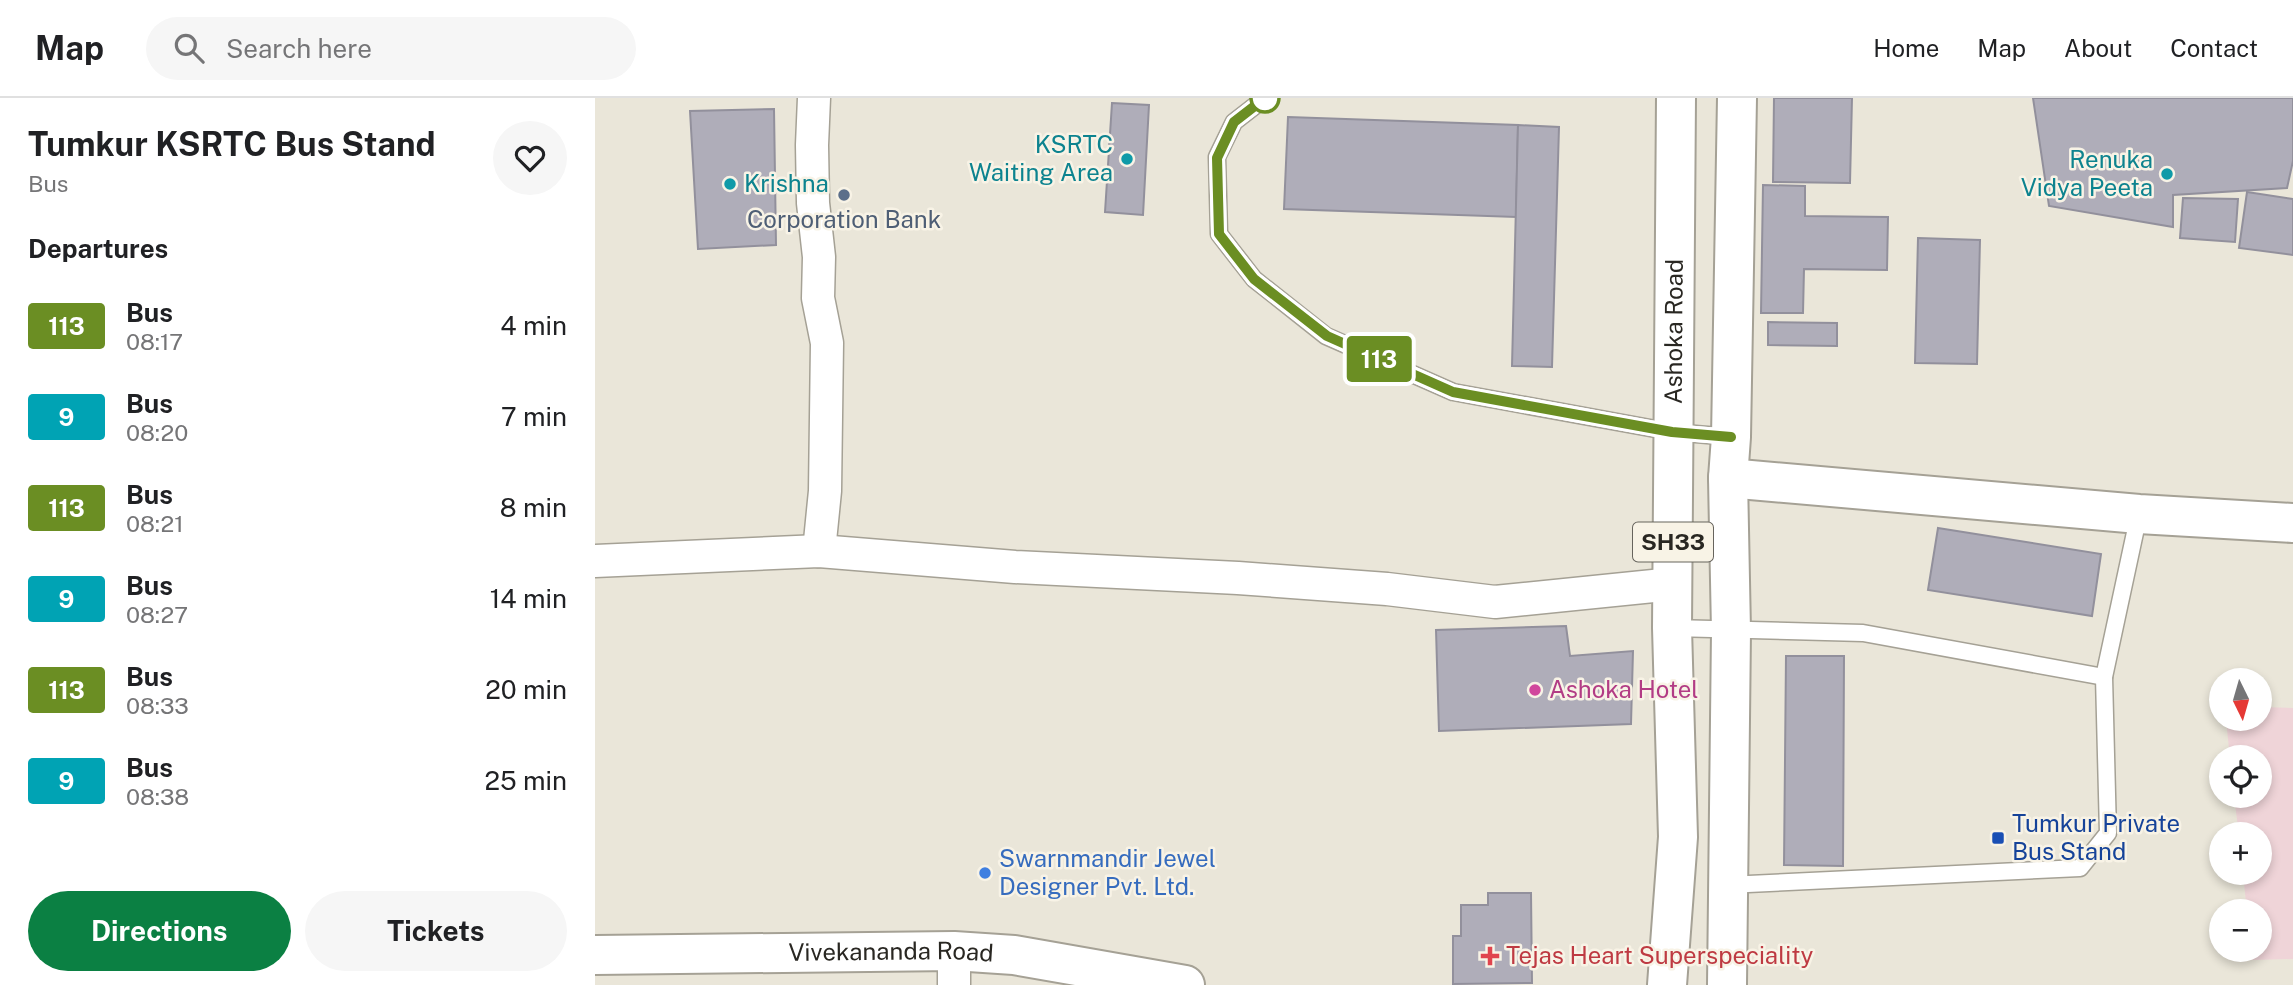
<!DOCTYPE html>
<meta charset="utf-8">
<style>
body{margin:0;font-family:"Public Sans",sans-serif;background:#f6f6f6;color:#202124;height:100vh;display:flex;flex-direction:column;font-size:26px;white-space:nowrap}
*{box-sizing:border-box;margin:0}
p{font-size:23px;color:#757577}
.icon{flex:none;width:38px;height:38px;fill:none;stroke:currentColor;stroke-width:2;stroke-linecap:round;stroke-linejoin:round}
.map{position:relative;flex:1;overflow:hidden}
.drawer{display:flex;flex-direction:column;background:#fff;width:595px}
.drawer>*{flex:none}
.badge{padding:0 14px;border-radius:5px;font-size:24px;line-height:46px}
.needle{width:46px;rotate:175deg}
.tools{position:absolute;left:1614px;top:570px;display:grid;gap:14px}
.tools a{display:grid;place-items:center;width:63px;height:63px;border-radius:50%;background:#fff;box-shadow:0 4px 10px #0003;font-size:35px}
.map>.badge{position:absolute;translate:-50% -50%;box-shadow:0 0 0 4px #fff}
h2{padding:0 28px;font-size:26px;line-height:63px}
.round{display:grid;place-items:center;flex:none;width:74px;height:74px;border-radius:37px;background:#f6f6f6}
.head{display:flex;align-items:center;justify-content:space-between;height:119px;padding:0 28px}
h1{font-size:33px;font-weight:700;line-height:52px}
.button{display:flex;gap:14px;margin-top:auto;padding:14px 28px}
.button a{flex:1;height:80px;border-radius:42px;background:#0b8043;color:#fff;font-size:28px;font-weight:700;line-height:80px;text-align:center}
.button a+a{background:#f6f6f6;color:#202124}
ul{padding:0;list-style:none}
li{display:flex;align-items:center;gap:21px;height:91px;padding:0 28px}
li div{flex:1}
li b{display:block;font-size:26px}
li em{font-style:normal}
li .badge{min-width:77px;font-weight:700;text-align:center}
header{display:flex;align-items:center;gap:42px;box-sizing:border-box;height:98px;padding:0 35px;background:#fff;border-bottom:2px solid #e0e0e0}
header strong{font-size:33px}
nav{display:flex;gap:38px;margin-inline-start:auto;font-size:24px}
.search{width:490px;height:63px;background:#f6f6f6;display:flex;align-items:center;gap:18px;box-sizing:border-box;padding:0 24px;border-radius:38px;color:#757577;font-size:26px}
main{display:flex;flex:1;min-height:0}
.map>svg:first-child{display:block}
</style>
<header>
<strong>Map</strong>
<div class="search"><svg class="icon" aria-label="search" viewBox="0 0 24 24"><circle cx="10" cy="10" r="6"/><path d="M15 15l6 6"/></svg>Search here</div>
<nav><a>Home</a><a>Map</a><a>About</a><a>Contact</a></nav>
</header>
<main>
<section class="drawer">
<div class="head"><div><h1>Tumkur KSRTC Bus Stand</h1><p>Bus</p></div><a class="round"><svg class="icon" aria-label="heart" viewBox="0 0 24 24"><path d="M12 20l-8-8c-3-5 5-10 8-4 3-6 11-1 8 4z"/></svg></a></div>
<h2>Departures</h2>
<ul>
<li><span class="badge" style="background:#6b8e23;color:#fff">113</span><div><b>Bus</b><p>08:17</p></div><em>4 min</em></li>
<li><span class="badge" style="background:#00a3b4;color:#fff">9</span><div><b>Bus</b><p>08:20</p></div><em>7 min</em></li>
<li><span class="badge" style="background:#6b8e23;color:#fff">113</span><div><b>Bus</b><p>08:21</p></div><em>8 min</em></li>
<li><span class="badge" style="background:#00a3b4;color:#fff">9</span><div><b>Bus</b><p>08:27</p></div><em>14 min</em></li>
<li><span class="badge" style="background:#6b8e23;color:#fff">113</span><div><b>Bus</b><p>08:33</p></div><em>20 min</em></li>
<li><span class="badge" style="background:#00a3b4;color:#fff">9</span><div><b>Bus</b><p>08:38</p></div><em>25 min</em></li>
</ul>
<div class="button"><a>Directions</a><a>Tickets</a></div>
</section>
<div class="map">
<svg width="1698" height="887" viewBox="0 0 1698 887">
<rect width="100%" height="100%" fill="#eae6d9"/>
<polygon fill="#efd4d8" points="1664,609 1698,610 1698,861 1657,862 1656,852 1664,852 1664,814 1652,814 1648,775 1664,775 1664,737 1644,737 1639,698 1664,698 1664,660 1635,660 1631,621 1664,621"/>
<g fill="#afadb9" stroke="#92909c" stroke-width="2">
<polygon points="1179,0 1257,0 1255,85 1178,84"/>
<polygon points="1438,0 1698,0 1698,63 1692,90 1578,97 1578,129 1454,108"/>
<polygon points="517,5 554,7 548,117 510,114"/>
<polygon points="179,11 181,147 103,151 95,13"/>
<polygon points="693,19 923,27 921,119 689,111"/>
<polygon points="923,27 964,29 957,269 917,268"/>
<polygon points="1168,87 1210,88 1210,118 1293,119 1292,172 1209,171 1208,215 1166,215"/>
<polygon points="1652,94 1698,101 1698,157 1644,150"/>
<polygon points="1588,100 1643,101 1640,144 1585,140"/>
<polygon points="1323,140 1385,142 1382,266 1320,265"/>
<polygon points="1173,224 1242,225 1242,248 1173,247"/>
<polygon points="1343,430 1506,456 1497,518 1333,492"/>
<polygon points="971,528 975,558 1038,553 1036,626 844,633 841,532"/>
<polygon points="1191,558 1249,558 1248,768 1189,767"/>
<polygon points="893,795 936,795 937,885 858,886 858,838 866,838 866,807 893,807"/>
</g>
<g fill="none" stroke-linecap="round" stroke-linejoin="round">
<defs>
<g id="service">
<polyline points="670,0 639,24 622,59 624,136 659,181 731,238 858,294 1077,334 1136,339"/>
<polyline points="1077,530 1268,535 1509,579"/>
<polyline points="1132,787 1485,770 1513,735 1509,579 1544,416"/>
</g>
<g id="minor">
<polyline points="219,0 217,47 218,105 224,159 223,200 232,245 230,393 224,453"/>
<polyline points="0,463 224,453 420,469 643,480 792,491 900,504 1078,486"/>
<polyline points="359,853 359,887"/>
</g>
<polyline id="tertiary" points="1133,380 1544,416 1698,425"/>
<g id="secondary">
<path id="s1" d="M0 857 359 853 419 857 590 887"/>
</g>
<g id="primary">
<path id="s2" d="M1072 887 1083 739 1077 530 1081 0"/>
<polyline points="1132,887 1136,533 1133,380 1136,339 1142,0"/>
</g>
</defs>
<use href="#service" stroke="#a5a195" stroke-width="19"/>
<use href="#minor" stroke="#a5a195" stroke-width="35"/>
<use href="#tertiary" stroke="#a5a195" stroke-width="42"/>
<use href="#secondary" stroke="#a5a195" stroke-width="42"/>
<use href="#primary" stroke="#a5a195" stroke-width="42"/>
<use href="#service" stroke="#fff" stroke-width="16"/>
<use href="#minor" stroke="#fff" stroke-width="32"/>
<use href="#tertiary" stroke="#fff" stroke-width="38"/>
<use href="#secondary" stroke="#fff" stroke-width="38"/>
<use href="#primary" stroke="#fff" stroke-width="38"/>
</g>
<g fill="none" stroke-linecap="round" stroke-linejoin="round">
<defs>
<polyline id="line" points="670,0 639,24 622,60 624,136 659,181 732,238 858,294 1077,334 1136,339"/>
</defs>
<use href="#line" stroke="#fff" stroke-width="16"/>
<use href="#line" stroke="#6b8e23" stroke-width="10"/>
</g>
<circle fill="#fff" stroke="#6b8e23" stroke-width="3.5" cx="670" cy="0" r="14"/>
<g fill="#0f9aa8" stroke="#f8f3e6" stroke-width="2.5">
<circle cx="532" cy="61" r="7"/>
<circle cx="1572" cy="76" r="7"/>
<circle cx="135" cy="86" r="7"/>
</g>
<circle fill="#5c6f8a" stroke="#f8f3e6" stroke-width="2.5" cx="249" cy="97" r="7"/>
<circle fill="#d1479c" stroke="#f8f3e6" stroke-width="2.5" cx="940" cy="592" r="7"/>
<rect fill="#1a4fb4" stroke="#f8f3e6" stroke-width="2.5" x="1396" y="733" width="14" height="14" rx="3.5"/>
<circle fill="#3f7fe0" stroke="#f8f3e6" stroke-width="2.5" cx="390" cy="775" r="7"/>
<path fill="#e0444e" stroke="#f8f3e6" stroke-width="2.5" d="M891.5 847.5h7v7h7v7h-7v7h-7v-7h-7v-7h7z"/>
<g text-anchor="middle" stroke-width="5" stroke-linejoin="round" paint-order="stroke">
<rect fill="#f8f3e6" stroke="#67645d" stroke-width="2" x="1038" y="424.5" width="80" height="39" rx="5"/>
<g font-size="23" font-weight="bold" fill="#292722">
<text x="1078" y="452">SH33</text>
</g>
<g font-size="24" fill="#0d838f" stroke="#f8f3e6" text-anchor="end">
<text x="518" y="55">KSRTC<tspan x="518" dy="28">Waiting Area</tspan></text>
<text x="1558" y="70">Renuka<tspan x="1558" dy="28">Vidya Peeta</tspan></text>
<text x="149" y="94" text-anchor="start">Krishna</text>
</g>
<g font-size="24" fill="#4e5e75" stroke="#f8f3e6">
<text x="249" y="130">Corporation Bank</text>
</g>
<g font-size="24" fill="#292722" stroke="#f8f3e6">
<text dy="8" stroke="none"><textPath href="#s2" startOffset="654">Ashoka Road</textPath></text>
<text dy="8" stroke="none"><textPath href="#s1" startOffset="296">Vivekananda Road</textPath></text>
</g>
<g font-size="24" fill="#b23c85" stroke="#f8f3e6" text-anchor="start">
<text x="954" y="600">Ashoka Hotel</text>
</g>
<g font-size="24" fill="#164399" stroke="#f8f3e6" text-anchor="start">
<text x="1417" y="734">Tumkur Private<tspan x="1417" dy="28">Bus Stand</tspan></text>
</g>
<g font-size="24" fill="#366cbe" stroke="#f8f3e6" text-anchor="start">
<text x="404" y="769">Swarnmandir Jewel<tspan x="404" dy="28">Designer Pvt. Ltd.</tspan></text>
</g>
<g font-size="24" fill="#be3a42" stroke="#f8f3e6" text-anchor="start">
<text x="911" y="866">Tejas Heart Superspeciality</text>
</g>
</g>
</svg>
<div class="tools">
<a><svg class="needle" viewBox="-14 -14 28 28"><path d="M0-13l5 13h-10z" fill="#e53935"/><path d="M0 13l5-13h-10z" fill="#757577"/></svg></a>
<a><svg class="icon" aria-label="locate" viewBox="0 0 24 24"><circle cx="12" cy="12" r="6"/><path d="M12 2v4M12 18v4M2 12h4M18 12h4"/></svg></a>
<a>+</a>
<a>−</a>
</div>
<b class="badge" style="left:784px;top:261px;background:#6b8e23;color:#fff">113</b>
</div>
</main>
